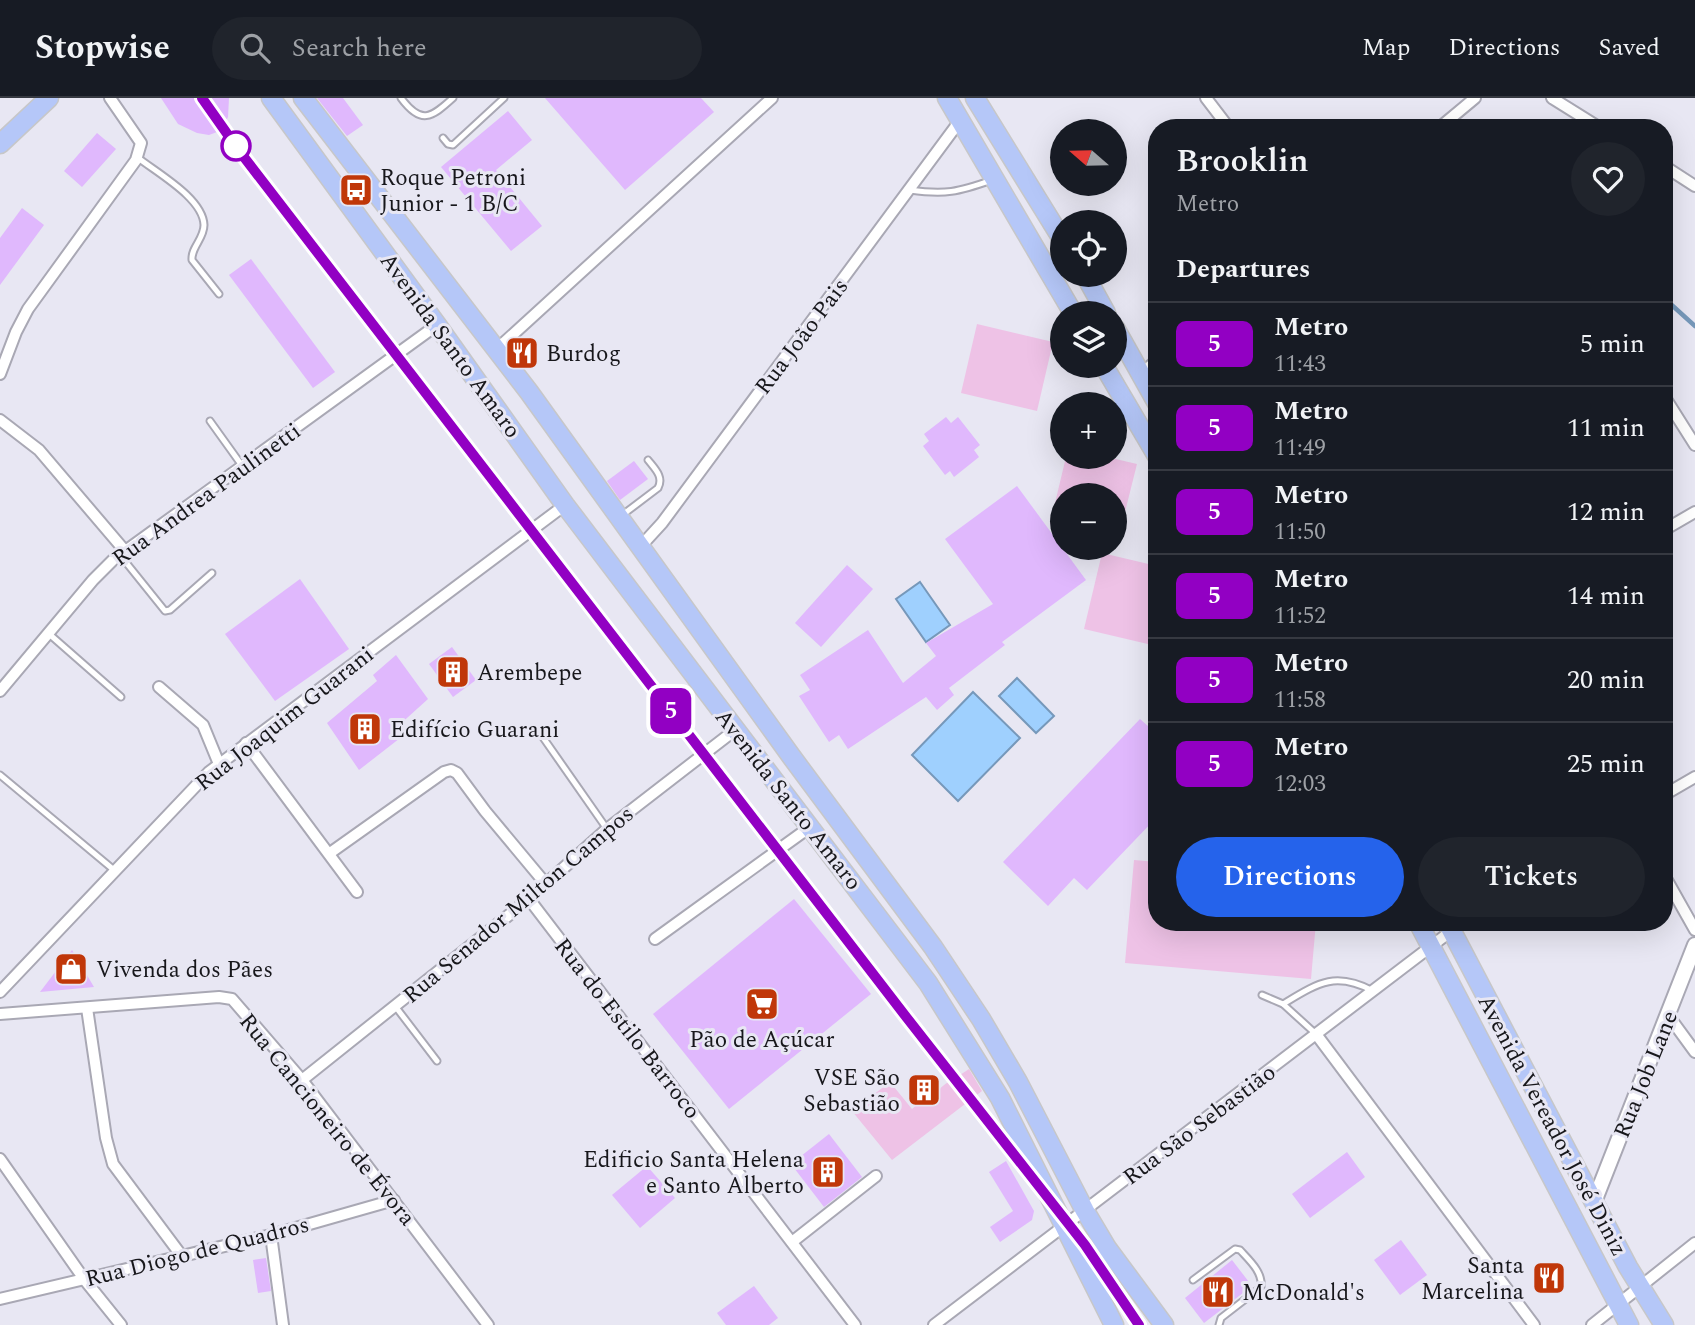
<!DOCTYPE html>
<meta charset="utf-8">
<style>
body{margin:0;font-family:Spectral,serif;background:#20242c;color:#f1f3f6;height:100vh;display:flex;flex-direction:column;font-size:26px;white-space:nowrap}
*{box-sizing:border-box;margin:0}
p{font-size:23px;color:#9ea1a6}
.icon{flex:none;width:38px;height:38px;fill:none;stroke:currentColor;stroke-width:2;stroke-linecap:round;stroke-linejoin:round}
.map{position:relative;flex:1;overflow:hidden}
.drawer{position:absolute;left:1148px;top:21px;width:525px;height:812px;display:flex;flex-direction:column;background:#171b24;border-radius:28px;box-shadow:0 7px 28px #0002}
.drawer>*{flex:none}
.badge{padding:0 14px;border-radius:10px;font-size:24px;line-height:46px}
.needle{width:46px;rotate:290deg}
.tools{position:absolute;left:1050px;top:21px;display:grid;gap:14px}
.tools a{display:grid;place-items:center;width:77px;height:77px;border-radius:50%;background:#171b24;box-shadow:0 7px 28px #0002;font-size:35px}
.map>.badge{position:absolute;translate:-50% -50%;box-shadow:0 0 0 4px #fff}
h2{padding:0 28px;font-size:26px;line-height:63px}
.round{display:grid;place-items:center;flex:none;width:74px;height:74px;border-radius:37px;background:#20242c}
.summary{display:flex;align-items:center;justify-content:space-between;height:119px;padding:0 28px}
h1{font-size:33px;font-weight:600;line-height:52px}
.primary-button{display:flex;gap:14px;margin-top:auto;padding:14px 28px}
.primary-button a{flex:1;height:80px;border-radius:42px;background:#2563eb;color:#fff;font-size:28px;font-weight:600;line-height:80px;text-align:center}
.primary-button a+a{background:#20242c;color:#f1f3f6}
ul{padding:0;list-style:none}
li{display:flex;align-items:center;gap:21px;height:84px;padding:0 28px;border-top:2px solid #363941}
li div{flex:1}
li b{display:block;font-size:26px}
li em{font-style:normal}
li .badge{min-width:77px;font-weight:700;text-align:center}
header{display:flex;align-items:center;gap:42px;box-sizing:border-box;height:98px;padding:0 35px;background:#171b24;border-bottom:2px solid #363941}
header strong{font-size:33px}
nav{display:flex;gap:38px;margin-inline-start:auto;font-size:24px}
.search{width:490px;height:63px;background:#20242c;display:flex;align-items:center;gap:18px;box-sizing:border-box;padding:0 24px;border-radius:38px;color:#9ea1a6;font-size:26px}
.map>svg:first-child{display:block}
</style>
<header>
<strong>Stopwise</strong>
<div class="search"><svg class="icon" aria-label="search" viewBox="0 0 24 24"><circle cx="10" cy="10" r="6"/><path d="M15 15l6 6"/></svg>Search here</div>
<nav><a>Map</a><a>Directions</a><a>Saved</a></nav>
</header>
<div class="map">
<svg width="1695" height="1227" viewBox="0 0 1695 1227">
<rect width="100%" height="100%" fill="#e8e7f3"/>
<g fill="#eec2e6">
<polygon points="977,226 1053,244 1037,313 961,295"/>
<polygon points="1066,359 1107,359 1137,366 1118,442 1115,441 1115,397 1062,397 1062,429 1050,426"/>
<polygon points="1102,455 1157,468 1157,528 1152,547 1084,531"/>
<polygon points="1134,762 1157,764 1157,824 1316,824 1311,881 1125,865"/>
<path d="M969 971 982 993 892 1062 852 1013 890 984 912 1011 918 1006C935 1010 932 1002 939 992 945 984 961 977 969 971Z"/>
</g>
<g fill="#9fd0fe" stroke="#7698ba" stroke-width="2">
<polygon points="920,484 950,527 926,544 896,501"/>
<polygon points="1017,580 1054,618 1036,635 999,598"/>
<polygon points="973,594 1020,640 958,703 912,657"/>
</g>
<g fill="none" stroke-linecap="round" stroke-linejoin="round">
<polyline stroke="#7698ba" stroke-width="4.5" points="1664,200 1695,228"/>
</g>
<g fill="#e0b8fd">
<polygon points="161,0 229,0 228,19 222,31 217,34 209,37 197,35 178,26"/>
<polygon points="317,0 343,0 363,27 347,38"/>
<polygon points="545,0 701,0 714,14 625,92"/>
<polygon points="508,13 532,42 496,72 542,128 511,153 441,69"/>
<polygon points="97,35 116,51 82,89 64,73"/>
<polygon points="22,110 44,127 0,187 0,140"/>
<polygon points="251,161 335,274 313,290 229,177"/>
<polygon points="946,319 951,325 958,319 980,347 974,352 979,359 954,379 950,373 945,377 923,348 929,343 924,336"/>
<polygon points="634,363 648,381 620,402 607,383"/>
<polygon points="1017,388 1086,482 1002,544 1005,547 949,590 954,597 937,612 926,599 848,651 839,637 829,644 799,598 810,592 800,577 868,532 903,585 936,558 926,545 993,506 945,441"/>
<polygon points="847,467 873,491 821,549 795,525"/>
<polygon points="300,481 349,551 275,603 225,536"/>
<polygon points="452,549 476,582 453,599 429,566"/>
<polygon points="396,557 428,601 397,629 404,637 359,672 327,625 377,583 373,577"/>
<polygon points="1140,621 1157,636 1157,719 1087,792 1074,780 1048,808 1003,764"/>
<polygon points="794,801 871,896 729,1011 653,916"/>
<polygon points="72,852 94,889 40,894"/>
<circle cx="924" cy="992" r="15"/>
<polygon points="829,1036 862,1079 824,1109 791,1066"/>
<polygon points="1347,1054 1365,1079 1310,1120 1292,1096"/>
<polygon points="1006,1063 1034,1113 1032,1122 1000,1144 990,1129 1013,1113 989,1074"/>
<polygon points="647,1068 675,1100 640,1130 612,1097"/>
<polygon points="1401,1142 1427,1177 1400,1197 1374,1162"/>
<polygon points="266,1160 271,1193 258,1195 253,1162"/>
<polygon points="1232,1162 1252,1188 1204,1225 1185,1200"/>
<polygon points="754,1188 778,1220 769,1227 726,1227 717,1215"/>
</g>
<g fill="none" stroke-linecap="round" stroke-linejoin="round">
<defs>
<g id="service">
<path d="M401 0C421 27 431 20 453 0"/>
<polyline points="443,40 448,46 453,47 504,0"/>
<path d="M137 59C157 75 203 100 204 127 204 141 191 149 192 162L219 196"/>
<path d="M910 92C945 97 958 94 992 82"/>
<polyline points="210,323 243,369"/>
<path d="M621 418 658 390C664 379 655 371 648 362"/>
<polyline points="120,457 165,513 170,512 212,475"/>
<polyline points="48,535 121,599"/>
<polyline points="542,638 607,731"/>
<polyline points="0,677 114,772"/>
<polyline points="1262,897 1283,906 1316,936"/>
<path d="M1283 906C1318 885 1335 873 1373 893"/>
<polyline points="395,908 437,963"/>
<path d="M1193 1182 1235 1151 1240 1152C1249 1162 1263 1174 1261 1189L1221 1220 1219 1227"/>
</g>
<g id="minor">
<polyline points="1206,0 1229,30"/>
<polyline points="1552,0 1600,30"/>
<polyline points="1439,30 1475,0"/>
<polyline points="1664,68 1695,88"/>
<polyline points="497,251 772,0"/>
<polyline points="0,276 16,234 28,211 136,62 141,45 110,0"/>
<polyline points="1141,276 1157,262"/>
<polyline points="1664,298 1695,347"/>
<polyline points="0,322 39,352 125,453"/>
<polyline points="1664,432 1695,414"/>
<polyline points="640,449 662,425 959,24"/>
<polyline points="159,589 203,627 219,666"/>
<polyline points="0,593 93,482 113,462 437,227"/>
<polyline points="246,645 357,794"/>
<polyline points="1664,697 1695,679"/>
<polyline points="330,755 444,674 451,672 457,675 485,713 545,785"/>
<polyline points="1664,777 1695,832"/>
<polyline points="529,801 855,1227"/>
<polyline points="655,841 810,729"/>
<polyline points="0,894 209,674 565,407"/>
<polyline points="87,910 106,1040 113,1066 181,1157"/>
<polyline points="0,916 219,899 232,901 302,982 488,1227"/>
<polyline points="1668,917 1695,954"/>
<polyline points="1316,936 1534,1227"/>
<polyline points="302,982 529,801 607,731 735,632"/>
<polyline points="0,1061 84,1181 121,1227"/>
<polyline points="271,1137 283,1227"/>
<polyline points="792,1144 876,1078"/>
<polyline points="0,1201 271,1137 394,1102"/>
<polyline points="934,1227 1463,824"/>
<polyline points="1592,1227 1695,1145"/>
</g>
<polyline id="tertiary" points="1594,1104 1695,847"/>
<g id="primary">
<polyline points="271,0 437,227 565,407 928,885 1000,1000 1114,1227"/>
<polyline points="303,0 529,294 791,658 933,849 981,921 1018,984 1085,1113 1107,1150 1164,1227"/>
<polyline points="947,0 1073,215"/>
<polyline points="975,0 1062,141"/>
<polyline points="0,46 49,0"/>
<polyline points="1085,177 1106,215"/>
<polyline points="1115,230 1157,305"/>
<polyline points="1104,268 1157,358"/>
<polyline points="1418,824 1629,1227"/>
<polyline points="1447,824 1628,1169 1664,1227"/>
</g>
</defs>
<use href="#service" stroke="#a9a8b4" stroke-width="9"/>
<use href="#minor" stroke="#a9a8b4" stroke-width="14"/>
<use href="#tertiary" stroke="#a9a8b4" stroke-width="18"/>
<use href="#primary" stroke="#c7c7c8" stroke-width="21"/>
<use href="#service" stroke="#fff" stroke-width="5"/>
<use href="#minor" stroke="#fff" stroke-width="10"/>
<use href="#tertiary" stroke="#fff" stroke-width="14"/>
<use href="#primary" stroke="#b5c7f8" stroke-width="18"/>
</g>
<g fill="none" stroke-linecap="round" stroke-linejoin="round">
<defs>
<polyline id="line" points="202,0 240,54 907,920 1085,1147 1139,1227"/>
</defs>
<use href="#line" stroke="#fff" stroke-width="16"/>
<use href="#line" stroke="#9200c3" stroke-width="10"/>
</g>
<defs>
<symbol id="bus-square" viewBox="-11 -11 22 22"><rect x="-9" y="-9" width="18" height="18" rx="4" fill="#c03709" stroke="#e8e7f3"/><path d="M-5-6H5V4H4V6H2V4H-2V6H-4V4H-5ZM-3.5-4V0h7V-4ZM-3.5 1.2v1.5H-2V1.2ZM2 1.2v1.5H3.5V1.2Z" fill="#fff"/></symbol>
<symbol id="restaurant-square" viewBox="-11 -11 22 22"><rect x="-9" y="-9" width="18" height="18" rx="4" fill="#c03709" stroke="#e8e7f3"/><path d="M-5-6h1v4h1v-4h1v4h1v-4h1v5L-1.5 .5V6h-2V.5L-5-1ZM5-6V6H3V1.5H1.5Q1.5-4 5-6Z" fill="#fff"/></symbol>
<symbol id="building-square" viewBox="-11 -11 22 22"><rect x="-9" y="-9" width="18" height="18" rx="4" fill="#c03709" stroke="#e8e7f3"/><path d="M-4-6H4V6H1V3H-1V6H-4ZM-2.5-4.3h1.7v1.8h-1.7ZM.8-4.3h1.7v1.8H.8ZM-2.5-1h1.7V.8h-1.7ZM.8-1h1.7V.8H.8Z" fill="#fff"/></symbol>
<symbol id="shop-square" viewBox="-11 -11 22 22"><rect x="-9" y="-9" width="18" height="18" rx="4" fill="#c03709" stroke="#e8e7f3"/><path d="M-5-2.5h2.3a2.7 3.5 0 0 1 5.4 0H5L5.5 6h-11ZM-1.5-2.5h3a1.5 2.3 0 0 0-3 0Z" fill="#fff"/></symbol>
<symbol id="supermarket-square" viewBox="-11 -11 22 22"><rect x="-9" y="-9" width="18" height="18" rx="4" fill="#c03709" stroke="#e8e7f3"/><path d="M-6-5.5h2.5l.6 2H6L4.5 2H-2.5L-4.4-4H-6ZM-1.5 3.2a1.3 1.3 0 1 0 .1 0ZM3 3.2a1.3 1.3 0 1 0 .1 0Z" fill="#fff"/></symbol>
</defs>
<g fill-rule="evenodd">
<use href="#bus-square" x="337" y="73" width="38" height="38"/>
<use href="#restaurant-square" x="503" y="236" width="38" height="38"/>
<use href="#building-square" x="434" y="555" width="38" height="38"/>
<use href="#building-square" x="346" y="612" width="38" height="38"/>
<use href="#shop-square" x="52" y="852" width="38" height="38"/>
<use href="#supermarket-square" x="743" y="887" width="38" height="38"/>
<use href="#building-square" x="905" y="973" width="38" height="38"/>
<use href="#building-square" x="809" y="1055" width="38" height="38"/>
<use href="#restaurant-square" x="1530" y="1161" width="38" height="38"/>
<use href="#restaurant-square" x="1199" y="1175" width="38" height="38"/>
</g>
<circle fill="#fff" stroke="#9200c3" stroke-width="3.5" cx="236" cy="48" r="14"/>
<g text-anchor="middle" stroke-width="6" stroke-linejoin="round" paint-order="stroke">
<g font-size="23" fill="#17171b" stroke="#e8e7f3" text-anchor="start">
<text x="380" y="87">Roque Petroni<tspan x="380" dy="26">Junior - 1 B/C</tspan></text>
<text x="546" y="263">Burdog</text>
<text x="477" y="582">Arembepe</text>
<text x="390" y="639">Edifício Guarani</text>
<text x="96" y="879">Vivenda dos Pães</text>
<text x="762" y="949" text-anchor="middle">Pão de Açúcar</text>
<text x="900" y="987" text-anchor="end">VSE São<tspan x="900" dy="26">Sebastião</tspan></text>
<text x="804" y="1069" text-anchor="end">Edificio Santa Helena<tspan x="804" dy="26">e Santo Alberto</tspan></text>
<text x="1524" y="1175" text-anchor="end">Santa<tspan x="1524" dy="26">Marcelina</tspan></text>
<text x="1242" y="1202">McDonald's</text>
</g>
<g font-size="23" fill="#17171b" stroke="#e8e7f3">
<text transform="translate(801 238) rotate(-53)" y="8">Rua João Pais</text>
<text transform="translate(451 247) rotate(54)" y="8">Avenida Santo Amaro</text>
<text transform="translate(206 396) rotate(-36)" y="8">Rua Andrea Paulinetti</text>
<text transform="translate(284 620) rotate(-38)" y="8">Rua Joaquim Guarani</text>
<text transform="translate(789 701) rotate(52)" y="8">Avenida Santo Amaro</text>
<text transform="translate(518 806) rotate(-40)" y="8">Rua Senador Milton Campos</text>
<text transform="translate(628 930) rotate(52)" y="8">Rua do Estilo Barroco</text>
<text transform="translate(1645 976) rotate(-68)" y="8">Rua Job Lane</text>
<text transform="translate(328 1021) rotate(51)" y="8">Rua Cancioneiro de Évora</text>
<text transform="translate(1199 1026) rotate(-37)" y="8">Rua São Sebastião</text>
<text transform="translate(1553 1027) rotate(62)" y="8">Avenida Vereador José Diniz</text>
<text transform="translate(197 1153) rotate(-14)" y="8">Rua Diogo de Quadros</text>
</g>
</g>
</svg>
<div class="tools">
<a><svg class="needle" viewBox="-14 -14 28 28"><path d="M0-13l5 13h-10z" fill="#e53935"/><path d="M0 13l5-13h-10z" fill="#9ea1a6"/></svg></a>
<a><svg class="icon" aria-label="locate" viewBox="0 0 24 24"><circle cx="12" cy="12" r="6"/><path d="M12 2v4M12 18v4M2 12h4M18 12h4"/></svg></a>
<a><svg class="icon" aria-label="layers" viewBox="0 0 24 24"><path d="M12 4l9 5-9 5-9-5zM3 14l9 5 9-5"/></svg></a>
<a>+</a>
<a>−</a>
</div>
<b class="badge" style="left:671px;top:613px;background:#9200c3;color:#fff">5</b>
<section class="drawer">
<div class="summary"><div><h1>Brooklin</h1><p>Metro</p></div><a class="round"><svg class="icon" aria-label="heart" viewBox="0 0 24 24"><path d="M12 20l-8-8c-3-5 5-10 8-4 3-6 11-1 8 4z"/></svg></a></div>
<h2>Departures</h2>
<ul>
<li><span class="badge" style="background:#9200c3;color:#fff">5</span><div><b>Metro</b><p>11:43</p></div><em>5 min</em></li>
<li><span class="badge" style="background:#9200c3;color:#fff">5</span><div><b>Metro</b><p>11:49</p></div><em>11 min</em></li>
<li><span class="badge" style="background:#9200c3;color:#fff">5</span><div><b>Metro</b><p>11:50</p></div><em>12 min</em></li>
<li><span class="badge" style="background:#9200c3;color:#fff">5</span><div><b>Metro</b><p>11:52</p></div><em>14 min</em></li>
<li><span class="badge" style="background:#9200c3;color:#fff">5</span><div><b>Metro</b><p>11:58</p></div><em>20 min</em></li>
<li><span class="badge" style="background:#9200c3;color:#fff">5</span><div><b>Metro</b><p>12:03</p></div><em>25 min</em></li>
</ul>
<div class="primary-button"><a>Directions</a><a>Tickets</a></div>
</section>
</div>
